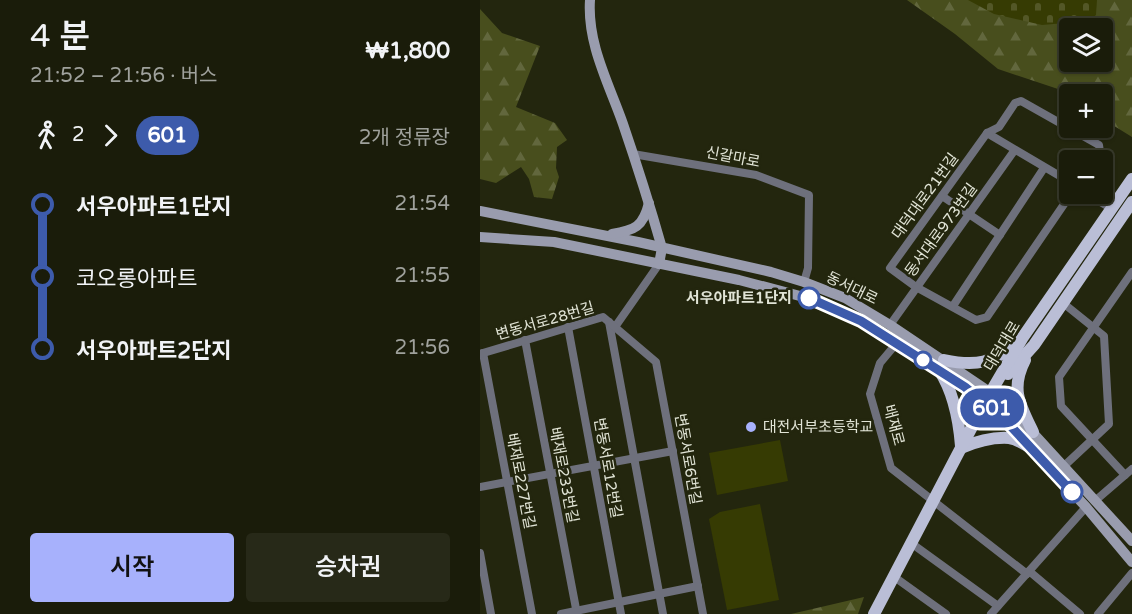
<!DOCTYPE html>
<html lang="ko">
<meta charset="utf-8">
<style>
body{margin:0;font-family:"Varela Round","Noto Sans KR",sans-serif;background:#272918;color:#f1f3f6;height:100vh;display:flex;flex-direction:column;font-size:22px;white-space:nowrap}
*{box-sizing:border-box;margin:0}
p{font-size:20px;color:#9fa19c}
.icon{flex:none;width:33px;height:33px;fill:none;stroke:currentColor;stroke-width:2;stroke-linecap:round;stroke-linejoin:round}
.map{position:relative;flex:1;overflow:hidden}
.details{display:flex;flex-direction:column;background:#1a1c0a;width:480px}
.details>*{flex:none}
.badge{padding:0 12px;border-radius:20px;font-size:21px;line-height:39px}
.tools{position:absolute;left:579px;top:18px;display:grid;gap:12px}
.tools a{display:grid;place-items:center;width:54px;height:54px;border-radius:6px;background:#1a1c0a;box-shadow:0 2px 4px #0004,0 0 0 2px #383a2b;font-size:30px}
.map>.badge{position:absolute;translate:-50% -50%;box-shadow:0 0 0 3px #fff}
.legs{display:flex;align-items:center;gap:9px;height:66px;padding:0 30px;font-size:20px}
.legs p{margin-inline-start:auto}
.overview{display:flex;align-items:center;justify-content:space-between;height:102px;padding:0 30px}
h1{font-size:33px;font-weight:600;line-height:45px}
.primary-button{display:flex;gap:12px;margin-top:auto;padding:12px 30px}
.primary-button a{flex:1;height:69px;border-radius:6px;background:#a7b1fc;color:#111;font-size:24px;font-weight:600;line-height:69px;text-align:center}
.primary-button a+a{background:#272918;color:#f1f3f6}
ul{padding:0 30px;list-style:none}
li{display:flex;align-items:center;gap:21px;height:72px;font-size:22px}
li i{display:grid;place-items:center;width:9px;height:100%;margin:0 8px;background:currentColor}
li i::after{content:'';width:15px;height:15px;margin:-8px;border:4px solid;border-radius:50%;background:#1a1c0a}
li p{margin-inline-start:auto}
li:first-child i{background:linear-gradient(#0000 50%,currentColor 0)}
li:last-child i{background:linear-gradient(currentColor 50%,#0000 0)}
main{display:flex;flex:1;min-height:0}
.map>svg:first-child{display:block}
</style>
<main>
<section class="details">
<div class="overview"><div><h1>4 분</h1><p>21:52 – 21:56 · 버스</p></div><b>₩1,800</b></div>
<div class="legs"><svg class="icon" aria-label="walk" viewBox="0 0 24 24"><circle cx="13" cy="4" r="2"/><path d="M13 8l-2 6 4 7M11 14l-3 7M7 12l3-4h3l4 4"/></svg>2<svg class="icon" aria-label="forward" viewBox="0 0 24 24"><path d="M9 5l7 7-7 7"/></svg><b class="badge" style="background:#3d5bab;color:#fff">601</b><p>2개 정류장</p></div>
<ul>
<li><i style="color:#3d5bab"></i><b>서우아파트1단지</b><p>21:54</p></li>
<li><i style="color:#3d5bab"></i><span>코오롱아파트</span><p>21:55</p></li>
<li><i style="color:#3d5bab"></i><b>서우아파트2단지</b><p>21:56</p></li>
</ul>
<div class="primary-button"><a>시작</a><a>승차권</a></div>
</section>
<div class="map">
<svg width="652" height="614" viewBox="0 0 652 614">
<defs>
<pattern id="forest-firs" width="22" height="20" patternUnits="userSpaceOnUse" patternTransform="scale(1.5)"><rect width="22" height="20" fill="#484e1d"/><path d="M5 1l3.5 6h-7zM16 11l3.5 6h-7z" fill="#62673d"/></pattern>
<pattern id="cemetery-stones" width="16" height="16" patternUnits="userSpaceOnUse" patternTransform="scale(1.5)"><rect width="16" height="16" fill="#363b03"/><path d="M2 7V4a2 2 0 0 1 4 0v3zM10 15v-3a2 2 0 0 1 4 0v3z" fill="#535727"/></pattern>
</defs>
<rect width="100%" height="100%" fill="#23260e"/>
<g fill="url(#forest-firs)" fill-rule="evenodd">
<path d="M427 0H652V137L623 119 622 94H593L518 69 475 34ZM590 28H622V62H590Z"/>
<polygon points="0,9 22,33 60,46 36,107 75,123 87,140 77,147 76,168 79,177 72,199 54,197 49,179 41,167 16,183 0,179"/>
<polygon points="384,597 378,614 311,614"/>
</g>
<polygon fill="url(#cemetery-stones)" points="488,0 617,0 616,15 609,21 562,25 514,14"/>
<g fill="#363b03">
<polygon points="300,440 308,481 237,495 229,453"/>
<polygon points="280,504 299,600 247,610 229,519 240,512"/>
</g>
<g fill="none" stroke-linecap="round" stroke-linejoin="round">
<g stroke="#6e707c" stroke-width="8">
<polyline points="507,133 590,182"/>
<polyline points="153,154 276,175 329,195 328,268 324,282"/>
<polyline points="591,194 507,317 496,320 436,287 410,268 507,133 519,127 535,103 541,101 619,145 620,152 614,160"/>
<polyline points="608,194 632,209"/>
<polyline points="462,196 520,235"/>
<polyline points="583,303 624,336 629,424 584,466"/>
<polyline points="473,306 564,168"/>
<polyline points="129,322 183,614"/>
<polyline points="410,325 534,151"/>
<polyline points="88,327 141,614"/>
<polyline points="135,327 179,264"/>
<polyline points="45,340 97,614"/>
<polyline points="416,344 400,363 390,394 411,468 547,574"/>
<polyline points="3,353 52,614"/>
<polyline points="0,354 123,317 176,362 223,614"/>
<polyline points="645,475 581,406 579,377 652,272"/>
<polyline points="0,487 193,451"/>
<polyline points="616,500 652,469"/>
<polyline points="431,543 518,606"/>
<polyline points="0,553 11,614"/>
<polyline points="549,571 600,614"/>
<polyline points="413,576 466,614"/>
<polyline points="81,614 218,586"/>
<polyline points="511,614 606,507"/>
<polyline points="618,614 652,573"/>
</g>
<g stroke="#999cae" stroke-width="10">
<path d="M110 0C107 44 129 84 143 124 157 165 170 206 182 248L179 264"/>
<polyline points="0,211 158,242 291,272 324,282 365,298 410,325 511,393 531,409 652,541"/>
<path d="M132 234C155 230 163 227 169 203"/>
<polyline points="0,237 74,242 259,280 339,301 381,321 485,387 505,402 525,420 606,507 652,562"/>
</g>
<g stroke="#babed6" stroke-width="12">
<path d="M464 360C497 367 512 363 538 342"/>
<path d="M545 360C530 389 540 405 553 432"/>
<path d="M459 370C473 391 479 421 481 446"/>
<polyline points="528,374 554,345 652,202"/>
<path d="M481 448C495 442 514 437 529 438 537 439 544 444 551 448"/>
<polyline points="394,614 505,402 543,337 652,179"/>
</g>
</g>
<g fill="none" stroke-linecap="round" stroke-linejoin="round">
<defs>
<polyline id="line-1" points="329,298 381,321 485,387 525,420 592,492"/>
</defs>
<use href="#line-1" stroke="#fff" stroke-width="14"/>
<use href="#line-1" stroke="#3d5bab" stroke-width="9"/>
</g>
<g fill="#fff" stroke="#3d5bab" stroke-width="3">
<circle cx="329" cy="298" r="10"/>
<circle cx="443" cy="360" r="8"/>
<circle cx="592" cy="492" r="10"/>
</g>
<circle fill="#a7b1fc" stroke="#23260e" stroke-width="2" cx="271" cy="427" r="6"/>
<g text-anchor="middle" stroke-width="5" stroke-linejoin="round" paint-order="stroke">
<g font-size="15" fill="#e1e4d6" stroke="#23260e">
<text transform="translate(253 157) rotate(11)" y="5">신갈마로</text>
<text transform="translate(445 196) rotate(-54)" y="5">대덕대로21번길</text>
<text transform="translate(461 230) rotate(-54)" y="5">동서대로973번길</text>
<text transform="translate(372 288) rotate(26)" y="5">동서대로</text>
<text transform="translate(65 321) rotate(-16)" y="5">변동서로28번길</text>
<text transform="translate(522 346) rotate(-59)" y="5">대덕대로</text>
<text transform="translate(414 425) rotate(75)" y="5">배재로</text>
<text transform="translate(208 459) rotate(80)" y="5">변동서로6번길</text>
<text transform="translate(128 468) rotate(80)" y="5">변동서로12번길</text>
<text transform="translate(84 475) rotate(79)" y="5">배재로233번길</text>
<text transform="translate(41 481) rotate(79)" y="5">배재로227번길</text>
</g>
<g font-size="15" font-weight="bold" fill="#e1e4d6" stroke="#23260e" text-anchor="end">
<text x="312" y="303">서우아파트1단지</text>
</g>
<g font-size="15" fill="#e1e4d6" stroke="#23260e" text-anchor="start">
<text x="283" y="432">대전서부초등학교</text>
</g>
</g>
</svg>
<div class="tools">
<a><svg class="icon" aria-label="layers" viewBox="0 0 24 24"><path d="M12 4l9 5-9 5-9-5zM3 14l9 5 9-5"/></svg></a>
<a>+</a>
<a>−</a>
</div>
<b class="badge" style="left:512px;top:408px;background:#3d5bab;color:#fff">601</b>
</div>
</main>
